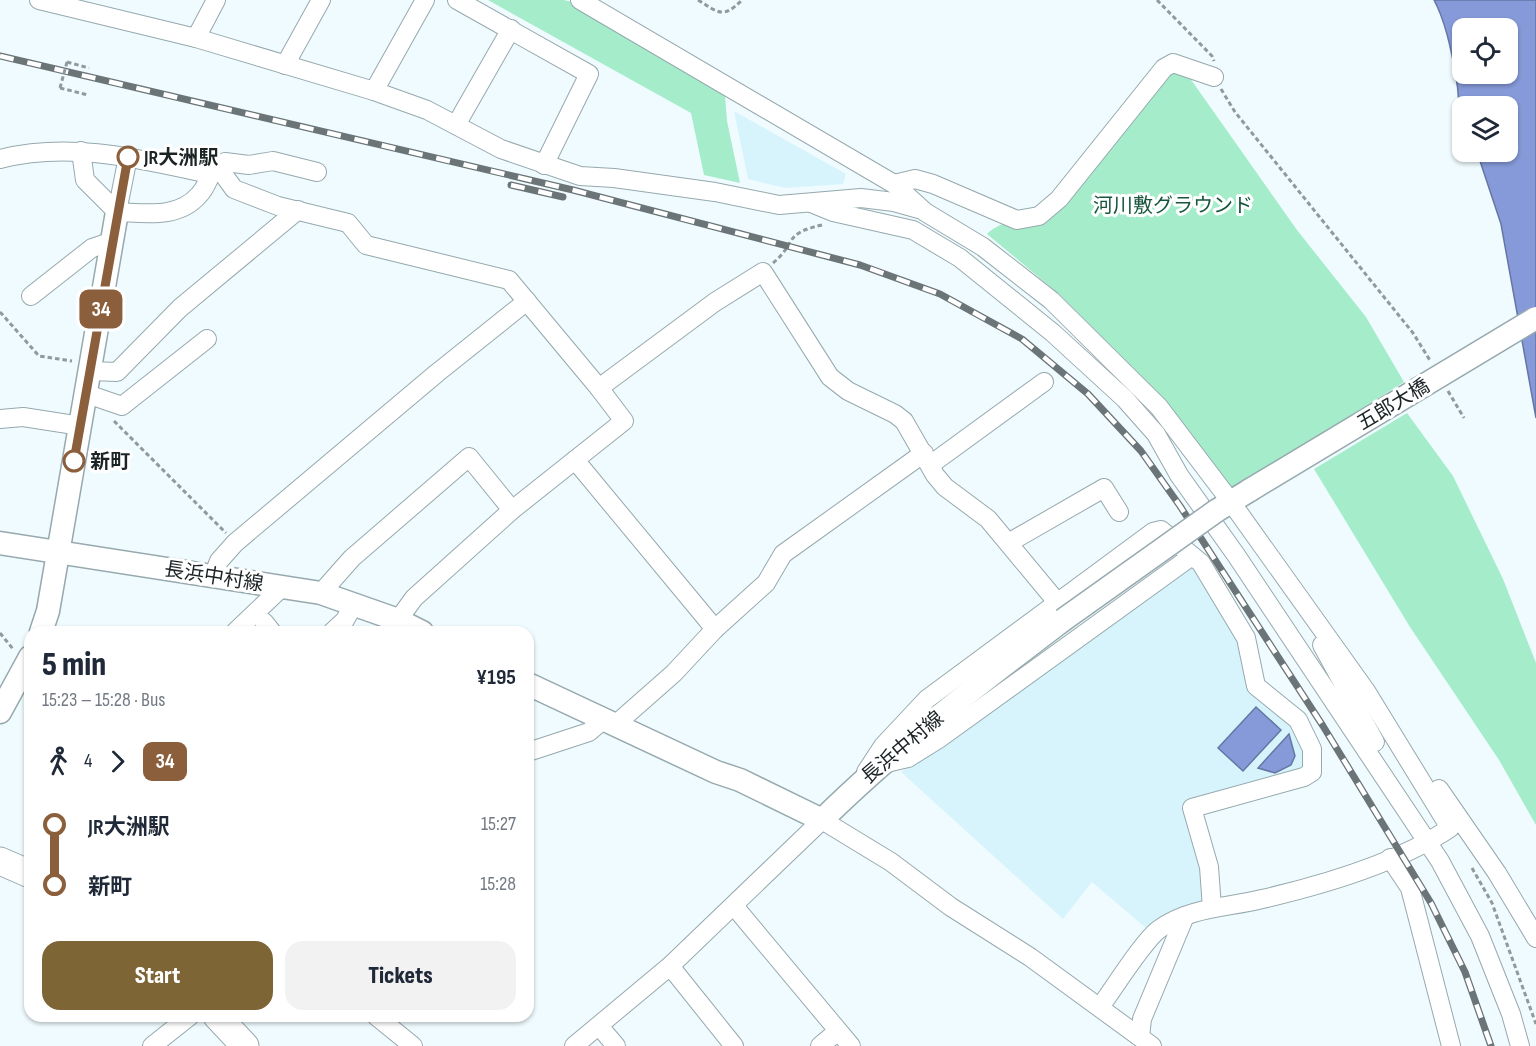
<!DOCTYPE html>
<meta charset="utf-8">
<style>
body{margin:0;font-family:"Sofia Sans Condensed","Noto Sans JP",sans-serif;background:#f2f2f3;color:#1f2937;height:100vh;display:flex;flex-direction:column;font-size:22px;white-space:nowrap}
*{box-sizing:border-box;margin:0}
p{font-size:20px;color:#747a83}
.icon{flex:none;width:33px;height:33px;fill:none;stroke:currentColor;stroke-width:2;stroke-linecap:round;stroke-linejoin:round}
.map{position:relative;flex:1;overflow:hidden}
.details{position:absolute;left:24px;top:626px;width:510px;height:396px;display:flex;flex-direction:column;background:#fff;border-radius:18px;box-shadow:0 2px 4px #0004}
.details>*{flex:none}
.badge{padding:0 12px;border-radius:9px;font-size:21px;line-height:39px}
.fabs{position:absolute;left:1452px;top:18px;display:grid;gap:12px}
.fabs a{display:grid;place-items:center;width:66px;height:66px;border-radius:12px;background:#fff;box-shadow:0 2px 4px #0004;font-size:30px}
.map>.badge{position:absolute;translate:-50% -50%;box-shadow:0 0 0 3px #fff}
.legs{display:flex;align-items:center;gap:9px;height:66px;padding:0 18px;font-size:20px}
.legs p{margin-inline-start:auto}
.headline{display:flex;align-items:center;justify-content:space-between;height:102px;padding:0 18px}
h1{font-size:33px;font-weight:800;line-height:45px}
.action{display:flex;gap:12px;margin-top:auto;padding:12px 18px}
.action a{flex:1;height:69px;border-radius:18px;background:#7d6535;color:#fff;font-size:24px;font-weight:800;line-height:69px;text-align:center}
.action a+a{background:#f2f2f3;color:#1f2937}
ul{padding:0 18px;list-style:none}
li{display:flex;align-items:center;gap:21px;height:60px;font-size:22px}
li i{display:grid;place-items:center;width:9px;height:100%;margin:0 8px;background:currentColor}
li i::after{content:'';width:15px;height:15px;margin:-8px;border:4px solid;border-radius:50%;background:#fff}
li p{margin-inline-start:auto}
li:first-child i{background:linear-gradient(#0000 50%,currentColor 0)}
li:last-child i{background:linear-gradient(currentColor 50%,#0000 0)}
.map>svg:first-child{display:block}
</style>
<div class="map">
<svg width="1536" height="1046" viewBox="0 0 1536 1046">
<rect width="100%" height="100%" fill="#effbfe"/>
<g fill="#d7f4fd">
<polygon points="734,111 846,174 843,184 785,188 748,179"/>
<polygon points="1196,565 1242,639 1250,681 1300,729 1308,769 1188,804 1205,866 1203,904 1153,921 1147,929 1092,882 1063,919 901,772 1186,566"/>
</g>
<g fill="#a5edca">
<polygon points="488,0 564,0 572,2 712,86 725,96 727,121 740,183 704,175 691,113"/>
<path d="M1169 72 1187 74 1297 230 1366 317 1404 382 1232 490 1165 400 1059 294 987 234C999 221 1022 219 1039 216Z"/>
<polygon points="1407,413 1453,476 1503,579 1536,663 1536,825 1499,760 1410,627 1314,469"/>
</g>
<g fill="#869ad9" stroke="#6676a3" stroke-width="1.5" fill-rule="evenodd">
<path d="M1434 0H1536V418L1501 224 1477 152H1508V106H1462V112C1457 104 1459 93 1457 84 1453 57 1447 24 1434 0ZM1462 28H1508V74H1462Z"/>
<polygon points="1256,707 1281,730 1243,771 1218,748"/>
<polygon points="1289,734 1295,756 1291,765 1275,773 1258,768"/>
</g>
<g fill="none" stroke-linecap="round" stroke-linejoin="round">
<defs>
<g id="minor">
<polyline points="39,0 196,38 374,91 427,110 501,149 580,176 614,178 715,192 779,205 861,198 894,202 919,209"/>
<polyline points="457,0 589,74 544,165"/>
<path d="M580 0 894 184 925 212 983 247 1051 300 1159 407 1231 502 1366 691 1450 828C1398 863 1323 885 1262 899 1227 908 1189 907 1158 930 1142 943 1114 988 1100 1007"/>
<polyline points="196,38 216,0"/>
<polyline points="285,65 321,0"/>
<polyline points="374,91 425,0"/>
<polyline points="456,125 511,29"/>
<path d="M81 151 85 180 117 212C146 213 178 219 199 195 211 182 205 175 225 162L249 165 273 161 317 172"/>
<path d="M0 159C70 141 140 159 209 174"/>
<polyline points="218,167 234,189 278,206 348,223 366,245 509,280 599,388 715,302 763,272 830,377 848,391 895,414 904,421 935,475 945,487 988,519 1057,602"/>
<polyline points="894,184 915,179 933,184 1017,220 1039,216 1059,199 1164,68 1173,63 1214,77"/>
<polyline points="811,203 833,212 913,230 960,258 1053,333 1125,399 1156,434 1179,475 1236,555 1440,861 1480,936 1511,1014 1520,1046"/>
<polyline points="117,212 128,157"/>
<polyline points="31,296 92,248 113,241"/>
<polyline points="91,371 117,372 180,308 298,210"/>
<polyline points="87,394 122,406 207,339"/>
<polyline points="0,419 23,417 81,426"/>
<polyline points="575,460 715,629"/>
<polyline points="930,465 1044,382"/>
<polyline points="1010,542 1104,488 1119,512"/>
<polyline points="213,576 219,561 235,543 437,373 527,301"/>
<polyline points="321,593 352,558 469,457 512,510"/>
<polyline points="398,620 414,598 512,510 624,421 599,388"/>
<polyline points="264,622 272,632"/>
<polyline points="235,632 278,591 279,587"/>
<polyline points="332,632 345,620 354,604"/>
<polyline points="1322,645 1375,742"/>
<polyline points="615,725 674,673 715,629 766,583 783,554 924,453"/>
<polyline points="528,752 589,732 603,720"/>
<polyline points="882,764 908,758 940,738 1192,556"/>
<polyline points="866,772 883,746 927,699 1153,532 1161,530 1201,563 1246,638 1256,686 1298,720 1312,749 1312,772 1304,777 1192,808 1209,867 1212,908"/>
<polyline points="1439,789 1497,873 1536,938"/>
<polyline points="1390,858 1410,888 1451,1046"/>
<polyline points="734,906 851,1046"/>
<polyline points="670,966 734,1046"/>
<polyline points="376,1016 413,1046"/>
<polyline points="599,1026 616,1046"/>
<polyline points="1140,1037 1142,1019 1185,916"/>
<polyline points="152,1046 190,1016"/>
<polyline points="574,1046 670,966 822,820 891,862 951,907 1030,957 1152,1046"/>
<polyline points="820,1046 838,1031"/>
</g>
<g id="major">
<polyline points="1216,511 1250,490"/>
<polyline points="0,543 321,593 398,620 422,632"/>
<polyline points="41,632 48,611 117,212"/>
<path d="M528 684 716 772 740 780 822 820C897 746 979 684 1063 620"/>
<polyline points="0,712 30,657"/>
</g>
<g id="highway">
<polyline points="0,861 30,874"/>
<polyline points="217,1016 245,1046"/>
</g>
</defs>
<use href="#minor" stroke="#96a9ae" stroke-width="20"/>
<use href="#major" stroke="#96a9ae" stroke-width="25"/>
<use href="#highway" stroke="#96a9ae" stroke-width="29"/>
<g stroke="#90999c" stroke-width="3" stroke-dasharray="4.5 3" stroke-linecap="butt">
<path d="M698 0C719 13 723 19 742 0"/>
<polyline points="1157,0 1212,56 1214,61"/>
<polyline points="67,62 89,68"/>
<polyline points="60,88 88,95"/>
<polyline points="1221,89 1235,112 1413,333 1431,362"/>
<path d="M773 263C798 242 782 234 822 225"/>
<polyline points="0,312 39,356 72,361"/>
<polyline points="1448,391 1464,418"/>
<polyline points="114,421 226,533"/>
<polyline points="0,633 13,649"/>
<polyline points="1472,868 1492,903 1536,1024"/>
</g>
<use href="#minor" stroke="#fff" stroke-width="18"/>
<use href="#major" stroke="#fff" stroke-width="22"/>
<use href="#highway" stroke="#fff" stroke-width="27"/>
<defs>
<g id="rail">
<polyline points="0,56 573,190 860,265 940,294 1022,339 1088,394 1141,451 1180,506 1323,726 1431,903 1465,972 1491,1046"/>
<polyline points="511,185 563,197"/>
</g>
</defs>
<use href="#rail" stroke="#6b7477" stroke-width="7"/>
<use href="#rail" stroke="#fff" stroke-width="4.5" stroke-dasharray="14" stroke-linecap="butt"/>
<defs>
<g id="major-bridge">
<polyline points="1250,490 1536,318"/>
<polyline points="1063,620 1216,511"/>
</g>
</defs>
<use href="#major-bridge" stroke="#96a9ae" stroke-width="25" stroke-linecap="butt"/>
<polyline stroke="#90999c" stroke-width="3" stroke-dasharray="4.5 3" stroke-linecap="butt" points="60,88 67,62"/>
<use href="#major-bridge" stroke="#fff" stroke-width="22"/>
</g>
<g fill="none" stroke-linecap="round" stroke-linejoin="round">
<defs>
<polyline id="line-1" points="74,461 128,157"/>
</defs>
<use href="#line-1" stroke="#fff" stroke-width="14"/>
<use href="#line-1" stroke="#8b5e3c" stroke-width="9"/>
</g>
<g fill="#fff" stroke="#8b5e3c" stroke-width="3">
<circle cx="128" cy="157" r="10"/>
<circle cx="74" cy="461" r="10"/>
</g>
<g text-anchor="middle" stroke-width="6" stroke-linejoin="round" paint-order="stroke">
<g font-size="20" font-weight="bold" fill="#1c2325" stroke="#fff" text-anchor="start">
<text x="144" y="164">JR大洲駅</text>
<text x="90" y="468">新町</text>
</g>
<g font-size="20" fill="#17553d" stroke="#fff">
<text x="1173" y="212">河川敷グラウンド</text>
</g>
<g font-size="20" fill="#1c2325" stroke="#fff">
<text transform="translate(1393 404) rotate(-31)" y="7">五郎大橋</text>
<text transform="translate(214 576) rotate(9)" y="7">長浜中村線</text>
<text transform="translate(902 747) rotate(-40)" y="7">長浜中村線</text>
</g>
</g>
</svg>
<div class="fabs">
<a><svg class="icon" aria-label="locate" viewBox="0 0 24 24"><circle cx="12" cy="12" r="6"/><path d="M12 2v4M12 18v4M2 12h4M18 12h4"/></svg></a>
<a><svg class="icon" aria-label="layers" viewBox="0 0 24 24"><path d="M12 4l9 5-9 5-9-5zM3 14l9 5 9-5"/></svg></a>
</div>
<b class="badge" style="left:101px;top:309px;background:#8b5e3c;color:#fff">34</b>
<section class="details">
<div class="headline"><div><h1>5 min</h1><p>15:23 – 15:28 · Bus</p></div><b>¥195</b></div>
<div class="legs"><svg class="icon" aria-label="walk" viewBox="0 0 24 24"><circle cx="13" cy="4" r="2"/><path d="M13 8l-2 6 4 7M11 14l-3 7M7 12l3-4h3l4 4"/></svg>4<svg class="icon" aria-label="forward" viewBox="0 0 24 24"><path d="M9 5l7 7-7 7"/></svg><b class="badge" style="background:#8b5e3c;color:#fff">34</b></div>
<ul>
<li><i style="color:#8b5e3c"></i><b>JR大洲駅</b><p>15:27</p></li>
<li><i style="color:#8b5e3c"></i><b>新町</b><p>15:28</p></li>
</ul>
<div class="action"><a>Start</a><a>Tickets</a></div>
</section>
</div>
